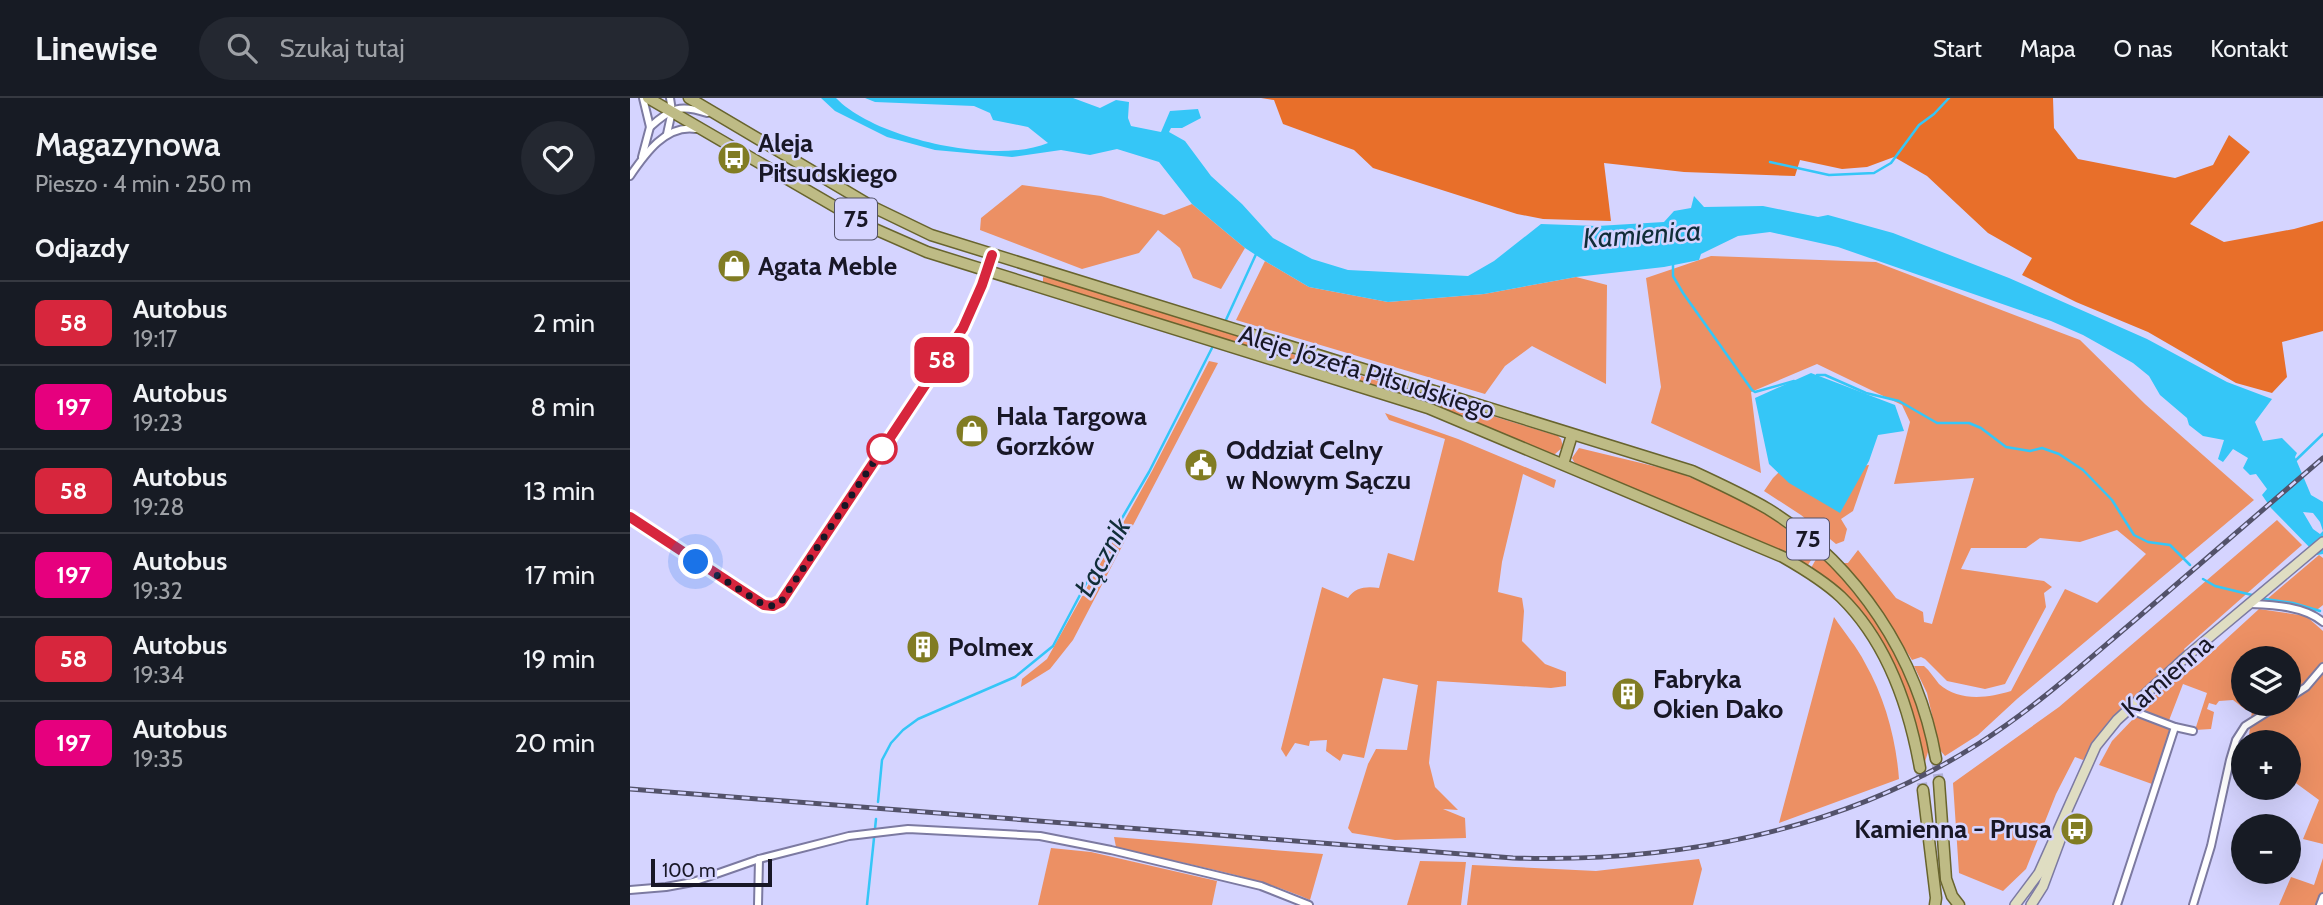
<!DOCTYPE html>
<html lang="pl">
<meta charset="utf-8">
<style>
body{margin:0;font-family:Cabin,sans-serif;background:#242831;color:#f1f3f6;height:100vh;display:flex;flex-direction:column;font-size:26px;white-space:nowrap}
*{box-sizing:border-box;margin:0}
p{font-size:23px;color:#9ea1a6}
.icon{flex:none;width:38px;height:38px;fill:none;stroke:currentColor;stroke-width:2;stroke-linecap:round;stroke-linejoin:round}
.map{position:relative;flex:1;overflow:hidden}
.side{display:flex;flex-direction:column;background:#171b24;width:630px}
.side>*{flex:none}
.badge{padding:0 14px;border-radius:10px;font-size:24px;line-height:46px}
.controls{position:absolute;left:1601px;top:548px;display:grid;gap:14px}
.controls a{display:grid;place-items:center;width:70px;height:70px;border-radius:50%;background:#171b24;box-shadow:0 7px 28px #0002;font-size:35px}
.scale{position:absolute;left:21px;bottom:18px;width:121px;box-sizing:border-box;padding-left:7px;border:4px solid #181726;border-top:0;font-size:19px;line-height:24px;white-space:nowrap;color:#181726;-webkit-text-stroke:5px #d5d4ff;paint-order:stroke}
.you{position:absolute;width:35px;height:35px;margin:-18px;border:5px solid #fff;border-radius:50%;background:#1a73e8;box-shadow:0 0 0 10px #1a73e833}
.map>.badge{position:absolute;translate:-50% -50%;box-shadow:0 0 0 4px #fff}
h2{padding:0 35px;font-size:26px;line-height:63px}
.round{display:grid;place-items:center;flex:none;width:74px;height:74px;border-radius:37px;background:#242831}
.head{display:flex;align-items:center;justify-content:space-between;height:119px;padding:0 35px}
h1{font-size:33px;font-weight:600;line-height:52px}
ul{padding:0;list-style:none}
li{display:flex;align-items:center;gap:21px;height:84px;padding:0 35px;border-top:2px solid #363941}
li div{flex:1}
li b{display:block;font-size:26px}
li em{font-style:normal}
li .badge{min-width:77px;font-weight:700;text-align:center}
header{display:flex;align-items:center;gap:42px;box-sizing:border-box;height:98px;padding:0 35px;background:#171b24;border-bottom:2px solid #363941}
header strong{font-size:33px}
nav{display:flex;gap:38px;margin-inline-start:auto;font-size:24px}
.search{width:490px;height:63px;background:#242831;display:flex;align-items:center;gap:18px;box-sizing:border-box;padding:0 24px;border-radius:38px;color:#9ea1a6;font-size:26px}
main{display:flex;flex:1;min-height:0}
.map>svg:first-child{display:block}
</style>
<header>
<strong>Linewise</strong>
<div class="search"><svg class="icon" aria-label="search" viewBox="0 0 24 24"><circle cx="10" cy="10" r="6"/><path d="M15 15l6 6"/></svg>Szukaj tutaj</div>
<nav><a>Start</a><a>Mapa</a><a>O nas</a><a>Kontakt</a></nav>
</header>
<main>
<section class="side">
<div class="head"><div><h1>Magazynowa</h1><p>Pieszo · 4 min · 250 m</p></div><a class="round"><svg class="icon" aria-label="heart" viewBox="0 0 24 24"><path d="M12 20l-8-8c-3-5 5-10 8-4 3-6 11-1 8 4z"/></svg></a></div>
<h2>Odjazdy</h2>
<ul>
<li><span class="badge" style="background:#d7263d;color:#fff">58</span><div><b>Autobus</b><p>19:17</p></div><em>2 min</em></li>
<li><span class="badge" style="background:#e6007e;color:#fff">197</span><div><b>Autobus</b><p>19:23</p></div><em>8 min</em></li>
<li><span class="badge" style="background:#d7263d;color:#fff">58</span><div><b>Autobus</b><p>19:28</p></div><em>13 min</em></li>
<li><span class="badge" style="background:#e6007e;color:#fff">197</span><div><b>Autobus</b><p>19:32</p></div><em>17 min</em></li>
<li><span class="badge" style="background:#d7263d;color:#fff">58</span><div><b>Autobus</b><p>19:34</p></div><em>19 min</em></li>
<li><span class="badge" style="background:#e6007e;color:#fff">197</span><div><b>Autobus</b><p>19:35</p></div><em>20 min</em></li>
</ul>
</section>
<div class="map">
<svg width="1693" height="807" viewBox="0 0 1693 807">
<rect width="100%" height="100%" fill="#d5d4ff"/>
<g fill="#ec9064" fill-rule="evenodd">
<polygon points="392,87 471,98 534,117 562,106 615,150 591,191 563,180 550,150 528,132 509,155 452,171 350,132 351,120"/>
<path d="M1081 158 1246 164 1450 242 1515 306 1624 402 1387 601 1348 637 1315 658 1310 652 1297 595 1284 568H1294C1300 573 1304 580 1309 586 1329 604 1358 600 1381 593L1435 491 1467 505 1516 456 1487 432 1450 444 1410 440 1396 450H1341L1331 471 1414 483 1422 489 1414 495 1416 509 1375 586 1355 591 1317 583 1295 561 1291 559 1282 562 1255 520 1212 465H1218L1228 452 1266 500 1293 514 1294 524 1302 526 1344 380 1264 386 1280 324 1272 307 1187 266 1121 294 1131 375 1021 325 1031 289 1016 180Z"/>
<polygon points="635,163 679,189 758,204 854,196 946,179 977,187 976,286 902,248 875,268 855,296 606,222"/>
<polygon points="413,179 421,180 661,255 666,258 669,264 413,185"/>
<polygon points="579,263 588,265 443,542 420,571 391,589 392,581 417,561 522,373"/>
<polygon points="692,266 928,338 931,341 933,349 925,356 921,356 818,313 687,270"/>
<path d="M755 315 828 341 926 382 924 390 893 376 872 464 868 494 892 500 894 513 892 543 915 566 936 574V588L921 590 807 583 799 665 805 689 828 712 813 711 835 720 836 740 765 742 722 735 718 730 738 666 746 651 777 652 788 587 753 580 734 660 713 656 710 663 696 653 697 642 680 643 679 648 665 645 656 659 651 651 692 489 718 500C725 489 737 488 749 490L758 455 784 463 815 341 759 322Z"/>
<polygon points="949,350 1044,373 1090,391 1134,414 1186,454 1178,467 1133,446 951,369 944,364 942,360"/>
<polygon points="1239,367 1223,413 1211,421 1217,431 1214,443 1206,446 1171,417 1134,393 1143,380 1154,369 1193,373"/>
<polygon points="1647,422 1672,447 1554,551 1556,555 1478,624 1453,662 1445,659 1426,696 1396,771 1373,793 1329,775 1323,685 1429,609"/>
<path d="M1189 456C1246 515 1287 576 1300 657L1298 654 1294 667 1281 610 1267 575 1208 490 1181 470Z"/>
<polygon points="1689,457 1693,460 1693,507 1683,515 1673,508 1636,502"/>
<path d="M1629 511 1676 518 1693 533V746L1673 741 1689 702 1659 680V644H1625L1619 638 1622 612H1616L1603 602 1589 603 1586 607 1579 605 1577 611 1584 614 1581 631 1565 632 1577 595 1553 586 1538 625 1506 611 1569 566ZM1614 560H1659V606H1614Z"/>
<path d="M1204 519C1214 534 1227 549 1235 565 1255 600 1266 641 1269 681L1149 725Z"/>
<polygon points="1506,618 1542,632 1522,686 1469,667 1482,643"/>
<path d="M484 739 693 756 680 802C618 775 551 766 486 749Z"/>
<polygon points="421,750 461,754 587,783 582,807 408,807"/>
<polygon points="1693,760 1693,797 1689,807 1649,807 1661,779 1684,787"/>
<polygon points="1069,761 1072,771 1063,807 837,807 842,767 966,773"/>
<polygon points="790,763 836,764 831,807 777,807"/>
</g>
<polygon fill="#e86f2a" points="631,0 1423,0 1424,30 1448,61 1545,80 1583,67 1599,37 1620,54 1560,126 1594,144 1664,131 1693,123 1693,233 1652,244 1657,279 1642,295 1606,285 1518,234 1446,204 1392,177 1402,160 1358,135 1297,78 1264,59 1237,69 1212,71 1170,62 1165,78 1054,74 974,65 981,123 913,121 887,116 743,70 724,52 653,26 644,2"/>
<g fill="#35c6f7">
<path d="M191 0H206C245 41 366 67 418 45L398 29 363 22 360 15 344 8 245 4 235 0H443L470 10 486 2 499 4 498 20 501 28 531 34 540 13 568 11 571 20 552 30H541L539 34 555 43 581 78 612 106 643 140 682 161 718 172 838 178 864 163 911 126 967 128 1034 124 1044 113 1061 110 1064 98 1074 109 1133 108 1188 119 1198 117 1263 135 1379 180 1517 241 1597 284 1642 301 1625 324 1633 343 1652 340 1667 355 1665 359 1681 397 1693 404V433L1690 424 1683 415 1673 414 1683 431 1690 436 1693 433V456L1687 457 1641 410 1632 397 1637 391 1626 376 1620 377 1613 370 1618 360 1603 351 1593 364 1588 361 1594 342 1573 338 1559 327 1557 320 1530 297 1519 278 1503 265 1453 237 1421 223 1208 149 1140 134 1108 138 1071 156 1069 162 1034 169 946 179 854 196 758 204 679 189 635 163 615 150 562 106 529 64 487 51 460 57 431 52 382 59 305 52 257 39 205 13Z"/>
<polygon points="1181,275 1265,307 1274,333 1248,337 1239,363 1210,415 1159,385 1139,366 1125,300"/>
</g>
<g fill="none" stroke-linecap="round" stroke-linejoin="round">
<g stroke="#35c6f7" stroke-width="2.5">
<polyline points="1140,64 1199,77 1244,75 1261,65 1289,27 1304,16 1319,0"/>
<polyline points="1043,164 1043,178 1053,195 1122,292 1125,294 1164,283"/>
<polyline points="595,224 627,154"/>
<polyline points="1187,277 1195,277 1236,295 1269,303 1307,325 1339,325 1351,330 1376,349 1400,353 1412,350 1429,356 1453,372 1482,402 1504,437 1518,444 1540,447 1560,467"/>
<polyline points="1666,362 1693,336"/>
<polyline points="1573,481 1585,488 1622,497"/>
<polyline points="1635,501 1663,505 1690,513"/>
<polyline points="248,704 252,662 261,645 273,632 288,621 385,579 423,548 478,444 519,374 584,246"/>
<polyline points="237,807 246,721"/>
</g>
<g stroke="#afaed4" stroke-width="10" stroke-dasharray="10 5" stroke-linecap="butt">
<polyline points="1306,661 1309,684"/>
<polyline points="1290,670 1293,692"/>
</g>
<defs>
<g id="street">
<path d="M20 29C41 10 50 6 77 15"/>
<polyline points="37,36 42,13 40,0"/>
<polyline points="12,59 20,29 13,0"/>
<path d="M0 78C15 56 36 26 66 31"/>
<polyline points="0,419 134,507 143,508 151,504 333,230 352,187 361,157"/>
<path d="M1620 506C1644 507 1674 508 1693 524"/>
<polyline points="1659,600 1676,589 1693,569"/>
<polyline points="1498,611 1545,629 1563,633"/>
<polyline points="0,792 36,789 63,784 129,761 219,738 278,731 410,738 481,752 631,788 679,807"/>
<polyline points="128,807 129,761"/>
<polyline points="1487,807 1545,629"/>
<polyline points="1563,807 1581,748 1600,662 1606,642 1615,628 1650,606"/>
<polyline points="1690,807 1693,799"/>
</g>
<g id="secondary">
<polyline points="1385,807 1409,775 1466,648 1487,622 1557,558 1693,444"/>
<polyline points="1401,807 1413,788 1439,718"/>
</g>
<g id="primary">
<path d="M18 0 240 129 297 154 798 310 1153 459C1174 471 1194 483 1211 499 1257 544 1279 608 1290 670"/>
<path d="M59 0 243 109 301 137 1062 373C1088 385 1114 397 1138 411 1227 466 1288 559 1306 661"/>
<polyline points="933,366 942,337"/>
<polyline points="1309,684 1316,781 1322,798 1329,807"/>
<polyline points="1293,692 1306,800 1305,807"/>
</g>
</defs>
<use href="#street" stroke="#7c7aa1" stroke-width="10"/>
<use href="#secondary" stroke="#7c7aa1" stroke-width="12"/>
<use href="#primary" stroke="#68642e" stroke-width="13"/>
<use href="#street" stroke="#fff" stroke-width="6"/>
<use href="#secondary" stroke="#dfddc2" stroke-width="9"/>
<use href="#primary" stroke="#bebb85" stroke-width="10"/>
<defs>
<path id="rail" d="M0 691 883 760C1044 765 1210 734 1348 646 1405 610 1454 565 1505 522 1568 468 1630 414 1693 360"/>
</defs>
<use href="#rail" stroke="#53526a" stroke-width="5"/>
<use href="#rail" stroke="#d5d4ff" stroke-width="2.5" stroke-dasharray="8" stroke-linecap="butt"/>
</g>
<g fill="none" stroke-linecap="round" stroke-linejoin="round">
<defs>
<polyline id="line" points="0,419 134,507 143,508 151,504 333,230 352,187 362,157"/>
</defs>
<use href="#line" stroke="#fff" stroke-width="16"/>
<use href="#line" stroke="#d7263d" stroke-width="10"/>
<polyline stroke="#181726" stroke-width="7" stroke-dasharray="0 12.6" points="66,464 134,507 143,508 151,504 259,341 252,351"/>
</g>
<defs>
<symbol id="bus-disc" viewBox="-11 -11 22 22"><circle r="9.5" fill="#817c23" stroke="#d5d4ff"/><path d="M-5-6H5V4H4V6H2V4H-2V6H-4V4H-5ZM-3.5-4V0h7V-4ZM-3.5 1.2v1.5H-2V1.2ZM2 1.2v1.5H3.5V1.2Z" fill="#fff"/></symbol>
<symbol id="shop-disc" viewBox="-11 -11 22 22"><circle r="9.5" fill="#817c23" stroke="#d5d4ff"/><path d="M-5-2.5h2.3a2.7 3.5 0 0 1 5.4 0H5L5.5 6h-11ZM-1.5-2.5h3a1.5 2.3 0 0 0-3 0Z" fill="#fff"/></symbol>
<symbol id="civic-disc" viewBox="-11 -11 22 22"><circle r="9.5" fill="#817c23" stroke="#d5d4ff"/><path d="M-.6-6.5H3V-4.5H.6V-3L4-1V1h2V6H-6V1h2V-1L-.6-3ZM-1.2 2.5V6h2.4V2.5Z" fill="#fff"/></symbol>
<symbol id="building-disc" viewBox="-11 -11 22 22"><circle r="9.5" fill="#817c23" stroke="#d5d4ff"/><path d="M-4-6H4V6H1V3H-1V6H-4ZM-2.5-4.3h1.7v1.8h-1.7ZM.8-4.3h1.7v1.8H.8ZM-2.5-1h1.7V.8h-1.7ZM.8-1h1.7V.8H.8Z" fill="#fff"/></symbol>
</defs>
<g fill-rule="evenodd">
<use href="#bus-disc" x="85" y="41" width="38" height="38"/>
<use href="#shop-disc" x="85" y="149" width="38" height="38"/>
<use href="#shop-disc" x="323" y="314" width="38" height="38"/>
<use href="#civic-disc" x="552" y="348" width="38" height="38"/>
<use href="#building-disc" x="274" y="530" width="38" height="38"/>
<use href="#building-disc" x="979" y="577" width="38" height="38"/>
<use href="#bus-disc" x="1428" y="712" width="38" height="38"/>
</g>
<circle fill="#fff" stroke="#d7263d" stroke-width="3.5" cx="252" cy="351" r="14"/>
<g text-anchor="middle" stroke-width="5" stroke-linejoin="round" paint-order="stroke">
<g fill="#d5d4ff" stroke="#515067" stroke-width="2">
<rect x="205" y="100.5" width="42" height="41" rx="5"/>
<rect x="1157" y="420.5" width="42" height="41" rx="5"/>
</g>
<g font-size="24" font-weight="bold" fill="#181726">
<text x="226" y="129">75</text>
<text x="1178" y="449">75</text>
</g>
<g font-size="26" font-weight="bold" fill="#181726" stroke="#d5d4ff" text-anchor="start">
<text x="128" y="54">Aleja<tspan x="128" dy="30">Piłsudskiego</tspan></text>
<text x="128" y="177">Agata Meble</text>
<text x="366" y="327">Hala Targowa<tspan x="366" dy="30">Gorzków</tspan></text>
<text x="596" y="361">Oddział Celny<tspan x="596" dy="30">w Nowym Sączu</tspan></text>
<text x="318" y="558">Polmex</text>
<text x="1023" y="590">Fabryka<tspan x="1023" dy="30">Okien Dako</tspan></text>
<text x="1422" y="740" text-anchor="end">Kamienna - Prusa</text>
</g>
<g font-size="26" fill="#181726" stroke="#d5d4ff">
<text transform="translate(737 274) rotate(17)" y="9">Aleje Józefa Piłsudskiego</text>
<text transform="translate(1537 578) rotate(-41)" y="9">Kamienna</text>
</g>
<g font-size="28" font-style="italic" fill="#102d38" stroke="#d5d4ff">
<text transform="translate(1012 136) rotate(-4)" y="10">Kamienica</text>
<text transform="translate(472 459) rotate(-61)" y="10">Łącznik</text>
</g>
</g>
</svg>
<div class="controls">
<a><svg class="icon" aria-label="layers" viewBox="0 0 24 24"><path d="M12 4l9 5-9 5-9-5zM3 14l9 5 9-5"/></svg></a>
<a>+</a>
<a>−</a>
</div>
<div class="scale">100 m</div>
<div class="you" style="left:66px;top:464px"></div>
<b class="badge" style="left:312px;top:262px;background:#d7263d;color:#fff">58</b>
</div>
</main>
